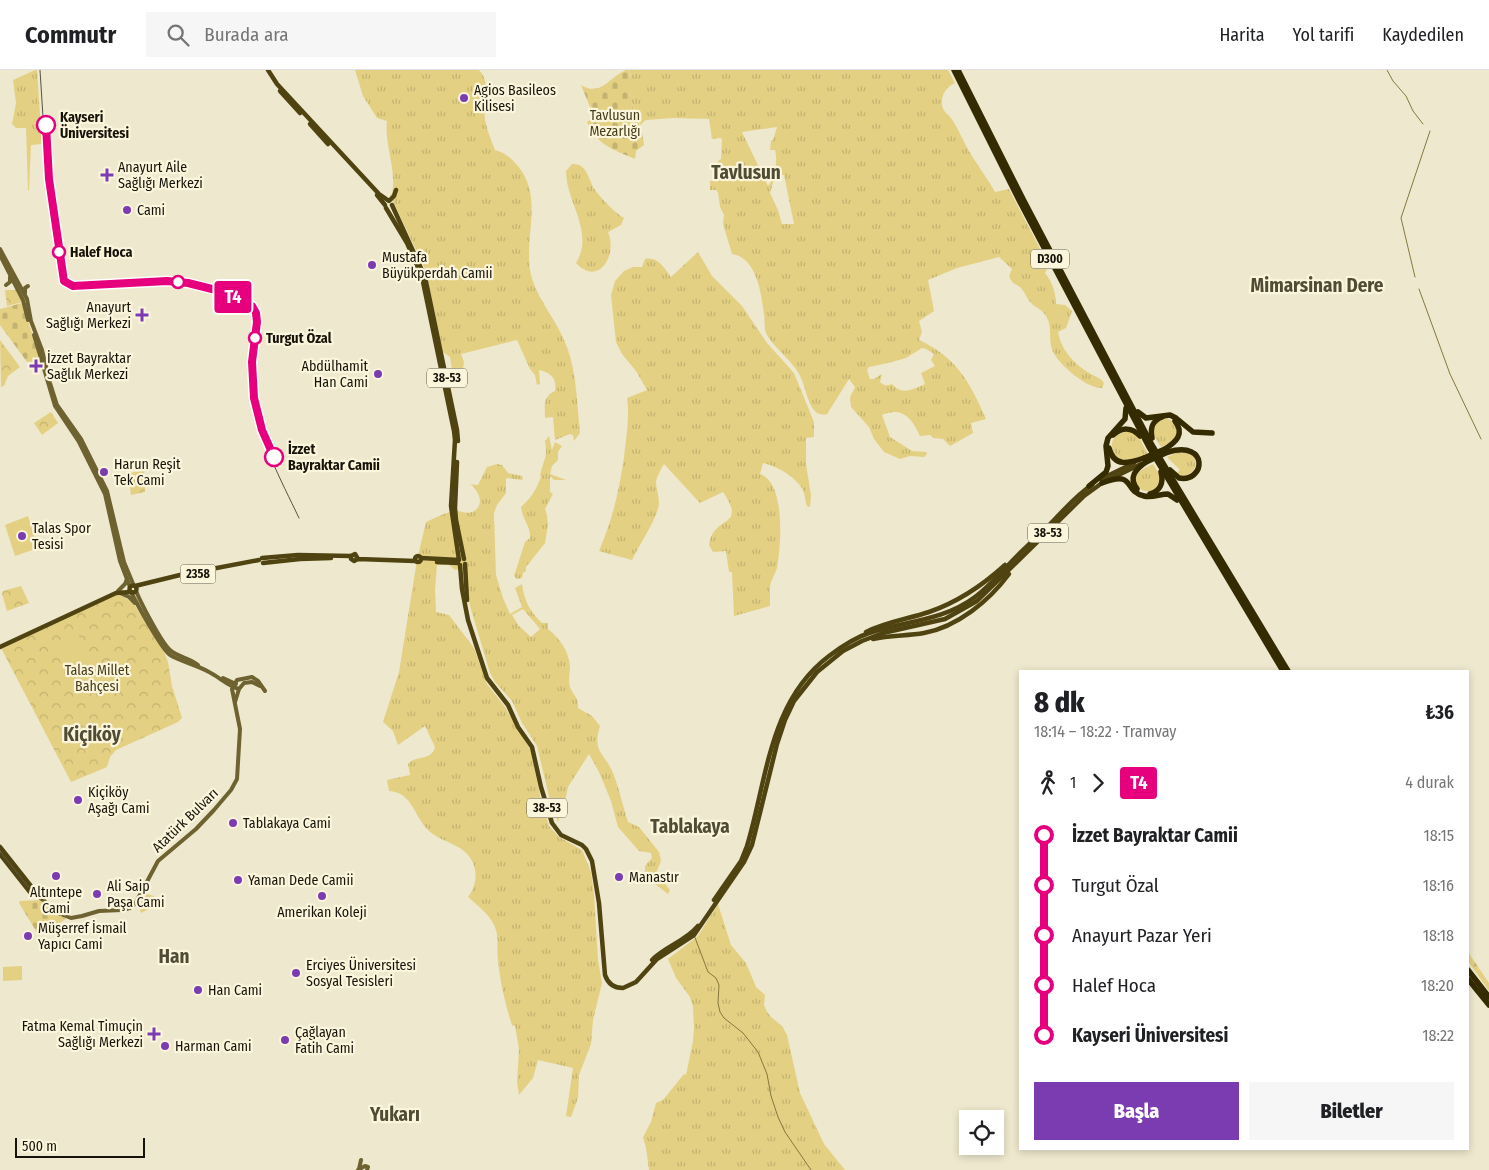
<!DOCTYPE html>
<html lang="tr">
<meta charset="utf-8">
<style>
body{margin:0;font-family:"Fira Sans Condensed",sans-serif;background:#f6f6f6;color:#202124;height:100vh;display:flex;flex-direction:column;font-size:19px;white-space:nowrap}
*{box-sizing:border-box;margin:0}
p{font-size:16px;color:#757577}
.icon{flex:none;width:28px;height:28px;fill:none;stroke:currentColor;stroke-width:2;stroke-linecap:round;stroke-linejoin:round}
.map{position:relative;flex:1;overflow:hidden}
.drawer{position:absolute;left:1019px;top:600px;width:450px;height:480px;display:flex;flex-direction:column;background:#fff;border-radius:0px;box-shadow:0 2px 8px #0003}
.drawer>*{flex:none}
.badge{padding:0 10px;border-radius:4px;font-size:18px;line-height:32px}
.tools{position:absolute;left:959px;top:1040px;display:grid;gap:10px}
.tools a{display:grid;place-items:center;width:45px;height:45px;border-radius:0px;background:#fff;box-shadow:0 2px 8px #0003;font-size:25px}
.scale{position:absolute;left:15px;bottom:12px;width:130px;box-sizing:border-box;padding-left:5px;border:2px solid #16130a;border-top:0;font-size:14px;line-height:18px;white-space:nowrap;color:#16130a;-webkit-text-stroke:4px #fbf5db;paint-order:stroke}
.map>.badge{position:absolute;translate:-50% -50%;box-shadow:0 0 0 2px #fff}
.legs{display:flex;align-items:center;gap:8px;height:55px;padding:0 15px;font-size:16px}
.legs p{margin-inline-start:auto}
.headline{display:flex;align-items:center;justify-content:space-between;height:85px;padding:0 15px}
h1{font-size:28px;font-weight:800;line-height:38px}
.primary-button{display:flex;gap:10px;margin-top:auto;padding:10px 15px}
.primary-button a{flex:1;height:58px;border-radius:0px;background:#7c3cb1;color:#fff;font-size:20px;font-weight:800;line-height:58px;text-align:center}
.primary-button a+a{background:#f6f6f6;color:#202124}
ul{padding:0 15px;list-style:none}
li{display:flex;align-items:center;gap:18px;height:50px;font-size:19px}
li i{display:grid;place-items:center;width:8px;height:100%;margin:0 6px;background:currentColor}
li i::after{content:'';width:12px;height:12px;margin:-6px;border:4px solid;border-radius:50%;background:#fff}
li p{margin-inline-start:auto}
li:first-child i{background:linear-gradient(#0000 50%,currentColor 0)}
li:last-child i{background:linear-gradient(currentColor 50%,#0000 0)}
header{display:flex;align-items:center;gap:30px;box-sizing:border-box;height:70px;padding:0 25px;background:#fff;border-bottom:1px solid #e0e0e0}
header strong{font-size:24px}
nav{display:flex;gap:28px;margin-inline-start:auto;font-size:18px}
.search{width:350px;height:45px;background:#f6f6f6;display:flex;align-items:center;gap:12px;box-sizing:border-box;padding:0 18px;border-radius:0px;color:#757577;font-size:19px}
.map>svg:first-child{display:block}
</style>
<header>
<strong>Commutr</strong>
<div class="search"><svg class="icon" aria-label="search" viewBox="0 0 24 24"><circle cx="10" cy="10" r="6"/><path d="M15 15l6 6"/></svg>Burada ara</div>
<nav><a>Harita</a><a>Yol tarifi</a><a>Kaydedilen</a></nav>
</header>
<div class="map">
<svg width="1489" height="1100" viewBox="0 0 1489 1100">
<defs>
<pattern id="grass-tufts" width="24" height="20" patternUnits="userSpaceOnUse" patternTransform="scale(1.25)"><rect width="24" height="20" fill="#e4d083"/><path d="M3 7l-1-3M5 7V3M7 7l1-3M15 17l-1-3M17 17v-4M19 17l1-3" fill="none" stroke="#c3b270"/></pattern>
<pattern id="forest-firs" width="22" height="20" patternUnits="userSpaceOnUse" patternTransform="scale(1.25)"><rect width="22" height="20" fill="#e4d083"/><path d="M5 1l3.5 6h-7zM16 11l3.5 6h-7z" fill="#c3b270"/></pattern>
<pattern id="cemetery-stones" width="16" height="16" patternUnits="userSpaceOnUse" patternTransform="scale(1.25)"><rect width="16" height="16" fill="#e4d083"/><path d="M2 7V4a2 2 0 0 1 4 0v3zM10 15v-3a2 2 0 0 1 4 0v3z" fill="#c3b270"/></pattern>
<pattern id="park-crowns" width="20" height="18" patternUnits="userSpaceOnUse" patternTransform="scale(1.25)"><rect width="20" height="18" fill="#e4d083"/><path d="M2 6a3 3 0 1 1 6 0M12 15a3 3 0 1 1 6 0" fill="none" stroke="#c3b270"/></pattern>
</defs>
<rect width="100%" height="100%" fill="#eee8ce"/>
<g fill="url(#grass-tufts)" fill-rule="evenodd">
<polygon points="35,0 37,0 42,74 31,75 29,120 28,121 26,58 16,58 12,54 16,33 13,10"/>
<path d="M355 0H479C492 14 483 33 485 50 487 60 491 70 495 80 505 83 510 87 517 95 546 128 521 171 532 209 540 233 558 252 567 277 577 304 577 335 580 363L574 371 573 365 570 364 555 370 553 347 545 348C545 336 542 327 555 321 557 308 551 303 539 300L540 314 537 315 535 305 530 299 517 270 461 284 464 292 463 299 458 301 452 299 450 287 443 282 426 201 390 125 392 124C397 99 384 75 387 51L377 48 363 26Z"/>
<path d="M628 0H948L955 13C946 17 941 25 942 35 943 41 947 44 951 48 959 59 964 74 972 86 979 98 988 109 995 122L1009 119 1049 196 1045 203C1052 211 1056 224 1056 234L1065 235 1072 241 1066 258 1058 262C1061 280 1075 295 1091 304 1096 307 1101 308 1104 313L1102 318C1087 319 1054 292 1051 276 1049 265 1052 256 1046 246 1042 239 1036 238 1031 233 1027 229 1025 222 1020 217 1017 215 1012 213 1011 210 1008 207 1010 203 1012 199L999 187 957 198 928 210 934 241 919 251 922 262 919 270C956 287 970 312 986 349L971 353 973 363 950 376 943 369 933 368 930 365 920 366C912 349 903 336 882 345L890 367 912 381 926 382 927 384 924 387 910 386 900 389 884 382 874 369 869 357 851 337 850 327 855 317 849 309 827 344C809 349 807 320 801 308 794 291 773 278 766 263 764 258 765 249 764 244 761 223 757 188 732 184L723 154 724 145 720 137 718 122 716 120H710V111H717L718 91 721 89 722 69 720 68 712 69 709 49 673 48 646 50 640 55 631 31V5ZM777 57 773 70 771 71 770 80H775C778 91 775 107 768 116L742 62ZM777 104 784 105 794 154H782L778 140 770 123 775 106ZM922 278 926 279 934 284 931 290 935 296 921 303 925 314C913 319 902 326 892 314 887 316 884 316 880 312L882 304 874 309H870L867 300 869 297 892 292 906 288Z"/>
<path d="M572 94C588 93 588 110 595 120 601 128 615 143 624 148L621 155 608 162C618 186 598 217 576 193 595 162 566 132 566 101Z"/>
<path d="M698 182 712 206 742 236 767 273 794 303 814 352V367L806 368V394L811 425 810 437 807 436C805 431 805 424 803 420 796 407 777 396 763 393L760 404C786 412 781 477 777 498 775 504 771 510 770 516 770 523 770 530 770 536L734 546 732 502H729L726 481 713 482 709 475C713 444 748 459 723 422L700 433 664 394C661 399 657 406 656 412 656 421 661 429 658 439 652 457 640 473 632 490L599 481C613 448 619 421 624 387 626 367 630 348 627 328L647 320 636 301 622 284 616 272 611 225 615 211 624 201 633 197H642L645 189C658 186 664 198 671 207Z"/>
<path d="M156 209C194 208 226 220 259 236L256 241C226 224 192 211 157 214Z"/>
<polygon points="1167,348 1175,353 1177,364 1172,373 1161,377 1152,363 1159,349"/>
<path d="M1128 361 1138 365 1148 385 1126 392 1115 386C1108 371 1113 365 1128 361Z"/>
<path d="M549 366 552 380 555 372 562 376 558 382V390L552 396 550 404 566 410H554L550 406V422L553 424 545 439 547 445 548 455 545 473 526 497V501L523 503 522 508 517 509 514 506 525 472 530 468C531 456 522 449 521 437 531 428 537 419 541 406L540 405C544 389 548 387 545 371Z"/>
<path d="M1178 382H1190L1195 389C1197 399 1193 402 1184 407L1175 404 1180 400 1167 387Z"/>
<path d="M497 394 502 395 508 403 522 406 523 408 522 410 506 408V423L497 435 494 443 496 505 503 528 510 544 522 537 515 518 522 514C524 530 530 542 542 553H548V559C560 569 569 581 570 597 570 603 568 610 570 617 573 625 579 628 578 638L592 646 600 656C592 682 604 682 613 703 619 718 623 736 628 752L639 757 659 782 661 791 656 803 670 820 668 824 651 811 645 801V796L652 788 651 783 639 781 618 757 611 731 599 702 589 684 568 717 564 736 558 752 551 735 537 676 522 653 512 631 495 612 490 603 470 536 462 499 455 500 449 495H437L435 519 436 542 449 545 474 578 487 614 505 637 531 681 541 730 549 756 559 767 582 780 591 802 594 825 598 890 602 913 593 950 591 974 579 1005 578 1028 571 1047 566 1046 573 998 538 990 533 1008 519 1025 517 1012 519 979 515 956 512 955C505 934 500 912 498 890 496 878 500 867 494 855 489 844 477 835 468 827 481 810 477 787 458 777 448 771 437 769 428 760 414 746 412 722 389 721L387 710 410 705 408 694C417 684 431 692 435 677L425 656 398 675 393 661 383 652 399 602 417 490 426 452C435 448 446 442 456 441 461 441 466 444 472 442 486 436 479 420 470 414L478 415 487 397ZM523 539 540 559 531 567 519 556 512 545Z"/>
<path d="M1153 394 1160 405 1158 418C1149 422 1144 423 1137 416 1133 402 1143 399 1153 394Z"/>
<polygon points="718,834 731,875 746,893 756,917 765,925 764,935 767,942 771,947 782,956 787,965 800,1023 824,1074 845,1100 649,1100 646,1078 643,1067 651,1052 656,1033 663,1030 684,1004 686,1005 693,971 694,958 693,937 690,927 676,908 668,889 698,866"/>
</g>
<polygon fill="url(#forest-firs)" points="1468,882 1489,913 1489,921 1468,891"/>
<g fill="url(#cemetery-stones)">
<path d="M626 0H628C634 9 630 18 631 28 633 44 643 58 644 75L636 81 635 89C615 80 596 75 587 52L591 49 590 37 581 15C601 27 608 8 626 0Z"/>
<polygon points="22,233 37,278 38,291 27,292 0,255 0,239"/>
<polygon points="41,830 49,838 66,849 39,866 19,833 20,831"/>
</g>
<g fill="url(#park-crowns)">
<polygon points="5,220 17,220 23,232 7,236"/>
<polygon points="0,270 20,297 8,306 4,316 1,317"/>
<polygon points="51,342 58,353 42,365 34,353"/>
<polygon points="144,401 145,422 131,425 128,403"/>
<polygon points="21,516 29,533 7,541 2,524 3,521"/>
<polygon points="118,524 127,529 134,534 163,579 168,592 172,616 182,648 178,652 116,680 110,687 107,697 71,712 0,576"/>
<polygon points="144,823 154,826 153,837 141,843 138,834"/>
</g>
<g fill="#e4d083">
<polygon points="28,446 38,478 15,486 5,455"/>
<polygon points="77,563 92,589 74,599 59,573"/>
<polygon points="22,896 22,910 3,911 3,897"/>
</g>
<g fill="none" stroke-linecap="round" stroke-linejoin="round">
<g stroke="#86783e" stroke-width="1">
<polyline points="1387,0 1393,11 1406,26 1413,41 1423,54"/>
<polyline points="1415,207 1401,148 1430,61"/>
<polyline points="1419,219 1450,304 1481,369"/>
<polyline points="694,865 708,902 716,908 719,915 718,933 720,942 724,948 743,963 758,982 767,1004 771,1026 778,1047 785,1062 811,1100"/>
</g>
<g stroke="#6e6231" stroke-width="4">
<polyline points="0,179 27,229 31,251 42,280 50,313 57,335 81,369 107,421 124,492 134,516"/>
<polyline points="0,185 23,230 28,250"/>
<polyline points="6,215 10,212 10,207"/>
<polyline points="25,223 25,218 28,216"/>
<polyline points="34,265 55,336 79,372 105,424 120,491 130,517"/>
<polyline points="118,521 125,514 127,509"/>
<path d="M136 521C141 533 161 572 170 580 178 587 190 588 198 595"/>
<path d="M131 522C137 534 161 578 170 585 182 592 197 595 209 602 219 607 228 616 239 619"/>
<polyline points="120,523 129,527 135,533"/>
<polyline points="223,608 236,614"/>
<polyline points="235,632 239,619 244,613 252,612 260,616"/>
<polyline points="41,828 58,843 71,848 82,846 99,841 122,840 130,838 135,834 158,791 196,759 214,740 231,720 237,709 240,659 232,619 237,610 252,607 258,611 265,621"/>
<polyline points="359,1099 361,1090"/>
<polyline points="358,1100 365,1096 368,1097 367,1100"/>
</g>
<g stroke="#4f4411" stroke-width="4.5">
<polyline points="268,0 277,14 379,124 389,131 394,126 396,120"/>
<polyline points="280,21 300,43"/>
<polyline points="310,54 328,74"/>
<polyline points="377,125 385,135"/>
<polyline points="392,135 425,207 457,360 458,371"/>
<polyline points="386,138 407,173 422,207 454,361 455,370 451,436 459,490 421,488"/>
<polyline points="457,392 455,438 456,450 464,489"/>
<polyline points="1101,409 1134,393"/>
<circle cx="418" cy="489" r="3"/>
<polyline points="262,488 298,485 351,486"/>
<polyline points="358,489 355,484 351,486 351,489 354,491 358,489 415,491"/>
<polyline points="437,492 458,493"/>
<polyline points="263,493 300,489 331,488"/>
<polyline points="465,494 467,530"/>
<path d="M460 495 462 519 468 550 487 608 508 635 518 657 532 677 541 717 552 753 561 765 582 775 586 779 592 791 599 833 605 905C608 914 614 918 623 918L636 912 657 889 694 865 744 792 752 775 777 674 785 650 794 631 817 602 843 581 862 571 883 563 945 549 977 531 1084 426 1102 413 1141 394"/>
<circle cx="133" cy="519" r="3.5"/>
<polyline points="135,516 180,505 259,490"/>
<path d="M866 562C886 552 908 549 929 542 958 532 983 515 1005 495"/>
<path d="M873 569C890 565 907 566 924 563 957 557 989 531 1009 504"/>
<polyline points="0,577 116,523 131,522"/>
<polyline points="0,777 34,820"/>
<polyline points="0,784 30,822"/>
<circle cx="33" cy="822" r="2.5"/>
<polyline points="35,821 41,828"/>
<path d="M714 830 741 791 747 776C767 710 769 631 829 586 841 577 854 568 869 563 905 551 943 551 975 527 990 516 1002 501 1015 488 1029 474 1043 462 1056 448 1068 436 1078 424 1092 415"/>
<path d="M652 890C666 876 686 871 698 856"/>
</g>
<g stroke="#352b00" stroke-width="5.5">
<polyline points="954,0 1019,130 1149,377 1283,601"/>
<polyline points="958,0 1023,129 1152,375 1288,601"/>
<polyline points="1138,342 1146,348 1170,345 1176,348 1193,362 1212,363"/>
<path d="M1113 365C1122 357 1132 357 1140 366"/>
<path d="M1152 368C1150 358 1152 351 1162 347"/>
<path d="M1109 378C1114 398 1129 393 1144 388"/>
<path d="M1165 379C1176 372 1185 364 1175 351"/>
<path d="M1168 382C1210 370 1205 413 1179 408L1170 400"/>
<path d="M1102 413C1137 400 1122 421 1144 426 1152 428 1160 424 1168 424L1177 430"/>
<polyline points="1089,416 1106,402 1108,396 1106,376 1108,368 1125,349 1126,338"/>
<path d="M1137 419C1128 407 1136 399 1146 392"/>
<path d="M1150 424C1160 421 1164 413 1161 402"/>
<polyline points="1468,900 1489,927"/>
<polyline points="1468,909 1489,935"/>
</g>
<g stroke="#575345" stroke-width="1">
<path d="M40 0 46 94 61 211 70 217C125 217 179 205 231 228 239 231 249 234 253 241 261 254 251 276 250 290 249 301 251 313 252 324 257 366 281 410 299 448"/>
<polyline points="0,782 28,817"/>
</g>
<g stroke="#352b00" stroke-width="5.5">
<polyline points="1144,388 1165,379"/>
<polyline points="1146,392 1168,382"/>
</g>
</g>
<g fill="none" stroke-linecap="round" stroke-linejoin="round">
<defs>
<polyline id="line-1" points="46,55 49,109 64,211 73,216 167,211 188,213 216,220 244,232 252,236 256,243 257,252 252,292 254,328 262,360 274,387"/>
</defs>
<use href="#line-1" stroke="#fff" stroke-width="11"/>
<use href="#line-1" stroke="#e6007e" stroke-width="8"/>
</g>
<g fill="#7c3cb1" stroke="#fbf5db" stroke-width="2">
<circle cx="464" cy="28" r="5"/>
<path d="M104.5 97.5h5v5h5v5h-5v5h-5v-5h-5v-5h5z"/>
<circle cx="127" cy="140" r="5"/>
<circle cx="372" cy="195" r="5"/>
<path d="M139.5 237.5h5v5h5v5h-5v5h-5v-5h-5v-5h5z"/>
<path d="M33.5 288.5h5v5h5v5h-5v5h-5v-5h-5v-5h5z"/>
<circle cx="378" cy="304" r="5"/>
<circle cx="104" cy="402" r="5"/>
<circle cx="22" cy="466" r="5"/>
<circle cx="78" cy="730" r="5"/>
<circle cx="233" cy="753" r="5"/>
<circle cx="56" cy="806" r="5"/>
<circle cx="619" cy="807" r="5"/>
<circle cx="238" cy="810" r="5"/>
<circle cx="97" cy="824" r="5"/>
<circle cx="322" cy="826" r="5"/>
<circle cx="28" cy="866" r="5"/>
<circle cx="296" cy="903" r="5"/>
<circle cx="198" cy="920" r="5"/>
<path d="M151.5 956.5h5v5h5v5h-5v5h-5v-5h-5v-5h5z"/>
<circle cx="285" cy="970" r="5"/>
<circle cx="165" cy="976" r="5"/>
</g>
<g fill="#fff" stroke="#e6007e" stroke-width="2.5">
<circle cx="46" cy="55" r="9"/>
<circle cx="59" cy="182" r="6"/>
<circle cx="178" cy="212" r="6"/>
<circle cx="255" cy="268" r="6"/>
<circle cx="274" cy="387" r="9"/>
</g>
<g text-anchor="middle" stroke-width="4.5" stroke-linejoin="round" paint-order="stroke">
<g fill="#fbf5db" stroke="#5b5749" stroke-width="1">
<rect x="1031" y="179.5" width="38" height="19" rx="4"/>
<rect x="427" y="298.5" width="40" height="19" rx="4"/>
<rect x="1028" y="453.5" width="40" height="19" rx="4"/>
<rect x="180.5" y="494.5" width="35" height="19" rx="4"/>
<rect x="527" y="728.5" width="40" height="19" rx="4"/>
</g>
<g font-size="12" font-weight="bold" fill="#16130a">
<text x="1050" y="193">D300</text>
<text x="447" y="312">38-53</text>
<text x="1048" y="467">38-53</text>
<text x="198" y="508">2358</text>
<text x="547" y="742">38-53</text>
</g>
<g font-size="14" fill="#16130a" stroke="#fbf5db" text-anchor="start">
<text x="474" y="25">Agios Basileos<tspan x="474" dy="16">Kilisesi</tspan></text>
<text x="118" y="102">Anayurt Aile<tspan x="118" dy="16">Sağlığı Merkezi</tspan></text>
<text x="137" y="145">Cami</text>
<text x="382" y="192">Mustafa<tspan x="382" dy="16">Büyükperdah Camii</tspan></text>
<text x="131" y="242" text-anchor="end">Anayurt<tspan x="131" dy="16">Sağlığı Merkezi</tspan></text>
<text x="47" y="293">İzzet Bayraktar<tspan x="47" dy="16">Sağlık Merkezi</tspan></text>
<text x="368" y="301" text-anchor="end">Abdülhamit<tspan x="368" dy="16">Han Cami</tspan></text>
<text x="114" y="399">Harun Reşit<tspan x="114" dy="16">Tek Cami</tspan></text>
<text x="32" y="463">Talas Spor<tspan x="32" dy="16">Tesisi</tspan></text>
<text x="88" y="727">Kiçiköy<tspan x="88" dy="16">Aşağı Cami</tspan></text>
<text x="243" y="758">Tablakaya Cami</text>
<text x="629" y="812">Manastır</text>
<text x="248" y="815">Yaman Dede Camii</text>
<text x="107" y="821">Ali Saip<tspan x="107" dy="16">Paşa Cami</tspan></text>
<text x="56" y="827" text-anchor="middle">Altıntepe<tspan x="56" dy="16">Cami</tspan></text>
<text x="322" y="847" text-anchor="middle">Amerikan Koleji</text>
<text x="38" y="863">Müşerref İsmail<tspan x="38" dy="16">Yapıcı Cami</tspan></text>
<text x="306" y="900">Erciyes Üniversitesi<tspan x="306" dy="16">Sosyal Tesisleri</tspan></text>
<text x="208" y="925">Han Cami</text>
<text x="143" y="961" text-anchor="end">Fatma Kemal Timuçin<tspan x="143" dy="16">Sağlığı Merkezi</tspan></text>
<text x="295" y="967">Çağlayan<tspan x="295" dy="16">Fatih Cami</tspan></text>
<text x="175" y="981">Harman Cami</text>
</g>
<g font-size="14" fill="#463d1b" stroke="#fbf5db">
<text x="615" y="50">Tavlusun<tspan x="615" dy="16">Mezarlığı</tspan></text>
<text x="97" y="605">Talas Millet<tspan x="97" dy="16">Bahçesi</tspan></text>
</g>
<g font-size="14" font-weight="bold" fill="#16130a" stroke="#fbf5db" text-anchor="start">
<text x="60" y="52">Kayseri<tspan x="60" dy="16">Üniversitesi</tspan></text>
<text x="70" y="187">Halef Hoca</text>
<text x="266" y="273">Turgut Özal</text>
<text x="288" y="384">İzzet<tspan x="288" dy="16">Bayraktar Camii</tspan></text>
</g>
<g font-size="14" fill="#16130a" stroke="#fbf5db">
<text transform="translate(185 750) rotate(-44)" y="5">Atatürk Bulvarı</text>
</g>
<g font-size="19" font-weight="bold" fill="#504b35" stroke="#fbf5db">
<text x="746" y="109">Tavlusun</text>
<text x="1317" y="222">Mimarsinan Dere</text>
<text x="92" y="671">Kiçiköy</text>
<text x="690" y="763">Tablakaya</text>
<text x="174" y="893">Han</text>
<text x="395" y="1051">Yukarı</text>
</g>
</g>
</svg>
<div class="tools">
<a><svg class="icon" aria-label="locate" viewBox="0 0 24 24"><circle cx="12" cy="12" r="6"/><path d="M12 2v4M12 18v4M2 12h4M18 12h4"/></svg></a>
</div>
<div class="scale">500 m</div>
<b class="badge" style="left:233px;top:227px;background:#e6007e;color:#fff">T4</b>
<section class="drawer">
<div class="headline"><div><h1>8 dk</h1><p>18:14 – 18:22 · Tramvay</p></div><b>₺36</b></div>
<div class="legs"><svg class="icon" aria-label="walk" viewBox="0 0 24 24"><circle cx="13" cy="4" r="2"/><path d="M13 8l-2 6 4 7M11 14l-3 7M7 12l3-4h3l4 4"/></svg>1<svg class="icon" aria-label="forward" viewBox="0 0 24 24"><path d="M9 5l7 7-7 7"/></svg><b class="badge" style="background:#e6007e;color:#fff">T4</b><p>4 durak</p></div>
<ul>
<li><i style="color:#e6007e"></i><b>İzzet Bayraktar Camii</b><p>18:15</p></li>
<li><i style="color:#e6007e"></i><span>Turgut Özal</span><p>18:16</p></li>
<li><i style="color:#e6007e"></i><span>Anayurt Pazar Yeri</span><p>18:18</p></li>
<li><i style="color:#e6007e"></i><span>Halef Hoca</span><p>18:20</p></li>
<li><i style="color:#e6007e"></i><b>Kayseri Üniversitesi</b><p>18:22</p></li>
</ul>
<div class="primary-button"><a>Başla</a><a>Biletler</a></div>
</section>
</div>
